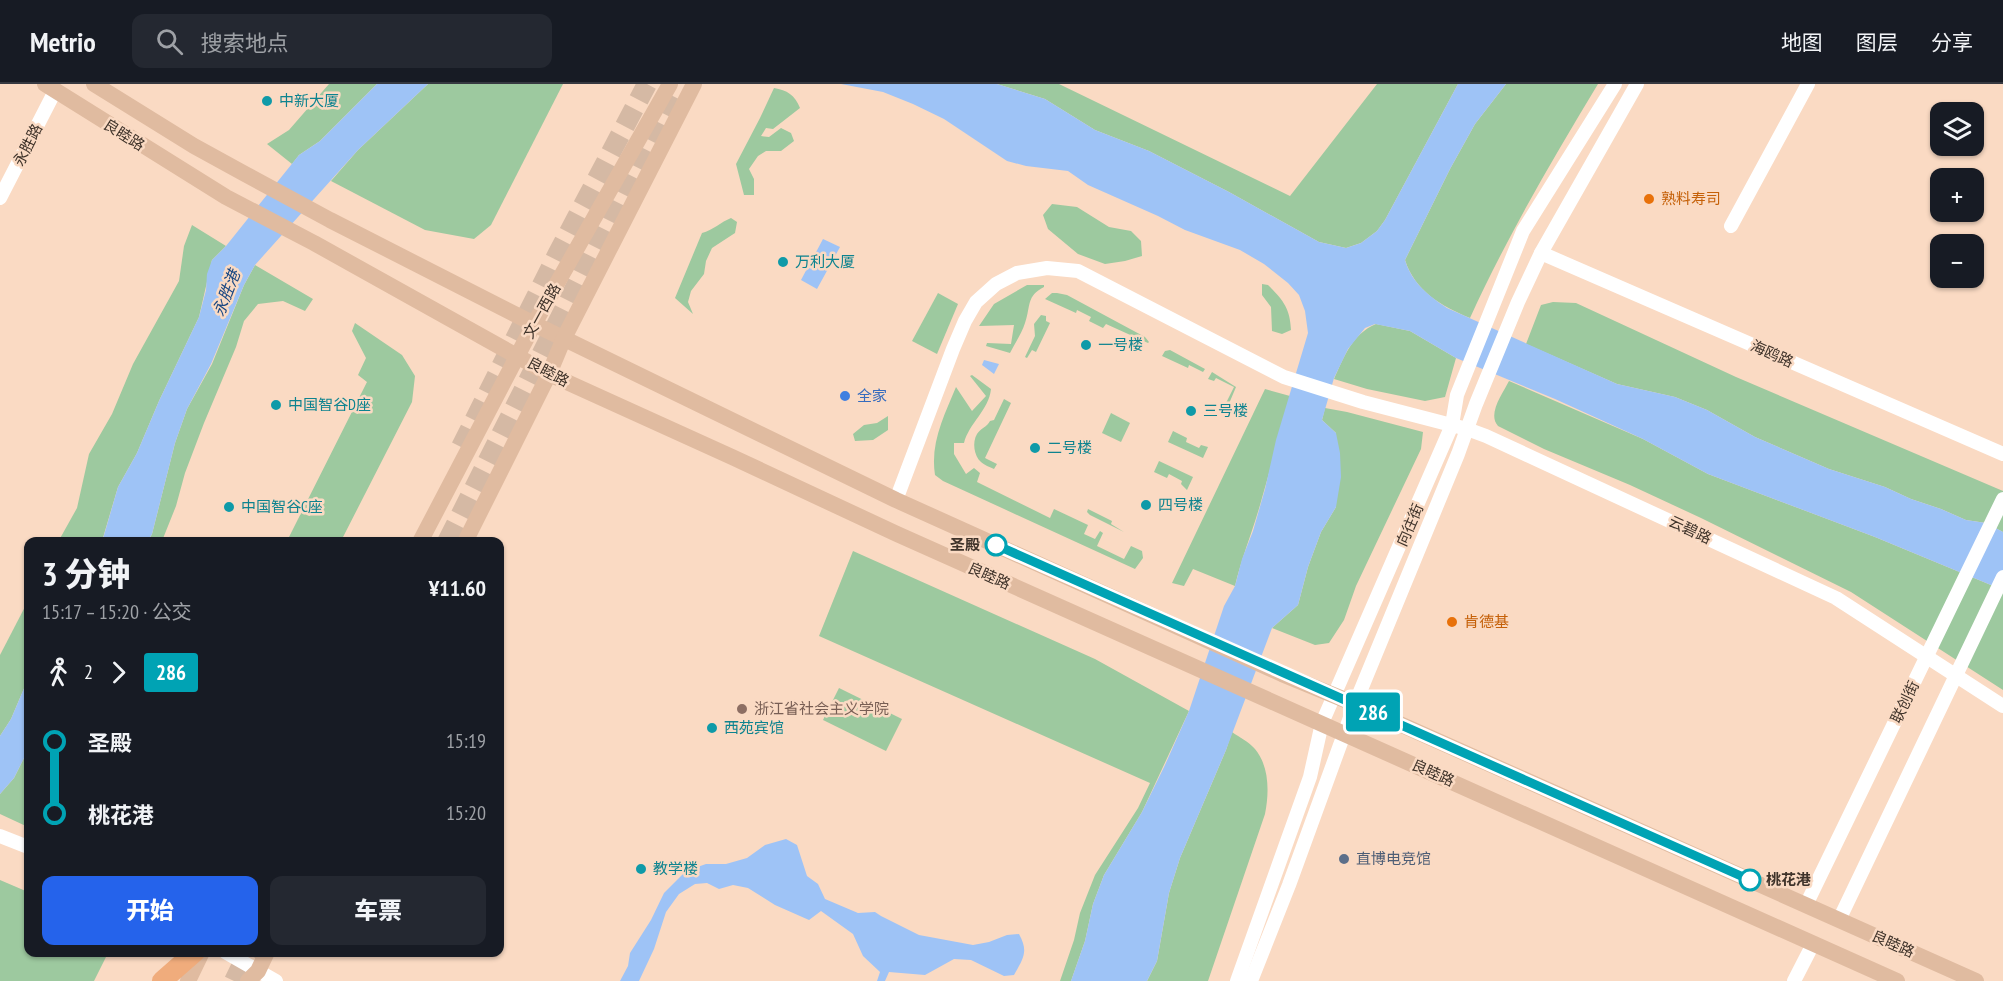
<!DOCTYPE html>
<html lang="zh">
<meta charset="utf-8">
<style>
body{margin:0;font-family:"PT Sans Narrow","Noto Sans SC",sans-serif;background:#242831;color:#f1f3f6;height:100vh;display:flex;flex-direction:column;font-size:22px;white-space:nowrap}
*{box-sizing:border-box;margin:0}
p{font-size:20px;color:#9ea1a6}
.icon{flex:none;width:33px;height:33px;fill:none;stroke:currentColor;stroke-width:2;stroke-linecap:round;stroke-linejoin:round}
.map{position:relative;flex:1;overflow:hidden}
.drawer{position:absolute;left:24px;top:453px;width:480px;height:420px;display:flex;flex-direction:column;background:#171b24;border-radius:12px;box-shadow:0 2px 4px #0004}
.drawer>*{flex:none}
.badge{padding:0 12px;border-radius:4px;font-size:21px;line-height:39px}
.fabs{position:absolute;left:1930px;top:18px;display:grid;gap:12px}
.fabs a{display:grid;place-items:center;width:54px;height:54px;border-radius:12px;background:#171b24;box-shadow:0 2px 4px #0004;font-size:30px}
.map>.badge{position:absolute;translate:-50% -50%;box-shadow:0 0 0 3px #fff}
.legs{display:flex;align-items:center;gap:9px;height:66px;padding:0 18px;font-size:20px}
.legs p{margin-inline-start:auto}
.summary{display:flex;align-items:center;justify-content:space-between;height:102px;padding:0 18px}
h1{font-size:33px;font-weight:800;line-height:45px}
.action{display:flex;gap:12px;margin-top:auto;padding:12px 18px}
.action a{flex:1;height:69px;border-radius:12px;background:#2563eb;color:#fff;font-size:24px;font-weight:800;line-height:69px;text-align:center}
.action a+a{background:#242831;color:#f1f3f6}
ul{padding:0 18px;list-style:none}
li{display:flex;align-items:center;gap:21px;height:72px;font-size:22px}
li i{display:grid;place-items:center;width:9px;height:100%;margin:0 8px;background:currentColor}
li i::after{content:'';width:15px;height:15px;margin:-8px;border:4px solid;border-radius:50%;background:#171b24}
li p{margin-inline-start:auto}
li:first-child i{background:linear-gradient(#0000 50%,currentColor 0)}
li:last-child i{background:linear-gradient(currentColor 50%,#0000 0)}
header{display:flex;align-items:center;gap:36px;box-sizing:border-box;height:84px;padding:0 30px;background:#171b24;border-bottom:2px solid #363941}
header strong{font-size:28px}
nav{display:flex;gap:33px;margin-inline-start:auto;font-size:21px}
.search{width:420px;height:54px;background:#242831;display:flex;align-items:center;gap:15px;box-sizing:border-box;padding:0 21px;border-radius:12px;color:#9ea1a6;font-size:22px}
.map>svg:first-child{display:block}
</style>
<header>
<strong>Metrio</strong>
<div class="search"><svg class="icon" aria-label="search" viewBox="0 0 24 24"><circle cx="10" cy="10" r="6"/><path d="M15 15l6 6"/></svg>搜索地点</div>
<nav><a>地图</a><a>图层</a><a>分享</a></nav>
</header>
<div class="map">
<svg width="2003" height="897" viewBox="0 0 2003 897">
<rect width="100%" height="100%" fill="#fadac3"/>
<g fill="#9dc99f">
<polygon points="329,0 377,0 320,57 299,71 292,80 267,60 289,46"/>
<polygon points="428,0 563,0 491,141 474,155 425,146 331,97 358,66"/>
<polygon points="997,0 1059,0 1290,112 1377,0 1458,0 1385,136 1377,147 1361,159 1346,164 1319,158 1229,108 1149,67 1095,46 1045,15"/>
<path d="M1506 0H1598C1552 76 1507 153 1470 234 1441 222 1415 207 1405 176L1450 85 1475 40Z"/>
<path d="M774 4C787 6 795 11 800 24L773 45 766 44 761 52 769 53 781 44 791 49 794 57 781 67H766L758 72 749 85 754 95V111H744L736 80 760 34Z"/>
<polygon points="1052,120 1077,123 1109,143 1131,147 1141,157 1142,172 1125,177 1105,180 1078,170 1048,145 1043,131"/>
<path d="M731 134 737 138 735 149 712 164 706 177 704 190 691 207 688 218 693 230 675 214 702 149C713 146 721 138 731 134Z"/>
<polygon points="192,141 226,162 212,176 199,233 159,317 137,369 118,403 102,457 58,458 77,424 89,370 112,330 133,280 179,197 184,162"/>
<polygon points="255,181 313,215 305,227 283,217 258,220 244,237 236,263 204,339 185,389 176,422 162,457 148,458 152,450 175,359 187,325 212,280 244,201"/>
<path d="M1262 200 1268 201C1283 216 1290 224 1291 246L1282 250 1272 247 1271 223 1262 211Z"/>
<path d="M1027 201H1044V203C1026 212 1031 222 1025 239 1022 249 1015 259 1010 269L986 262 987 259 1011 260 1014 241 979 242 994 220Z"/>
<polygon points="938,209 958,220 937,270 912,257"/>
<polygon points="1052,209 1057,209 1067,211 1145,253 1149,258 1148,259 1106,240 1103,244 1089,237 1091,233 1077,226 1076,229 1045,215"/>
<polygon points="1553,218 1576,219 1736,293 2003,407 2003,448 1986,439 1966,436 1941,425 1911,415 1885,403 1829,385 1755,353 1707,326 1675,313 1617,300 1526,260 1541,221"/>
<polygon points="1041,231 1046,232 1046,237 1050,239 1036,268 1032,266 1027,274 1025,273 1035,252 1034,240"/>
<polygon points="355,239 402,271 415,292 412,318 341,457 287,457 367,298 358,291 366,274 352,247"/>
<path d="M1376 240 1410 247 1456 274 1445 313 1425 317 1367 305 1334 295C1344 273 1352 250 1376 240Z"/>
<polygon points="1170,266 1205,285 1203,288 1189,281 1188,284 1162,272 1165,267"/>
<polygon points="1212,288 1236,303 1228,322 1225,321 1234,303 1216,294 1214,297 1208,295"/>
<path d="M972 291 991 305C989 326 969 339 964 359H954V370L966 390 974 384 980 389 977 398 1050 434 1054 425 1088 441 1084 450 1095 455 1100 447 1103 449 1097 462 1124 475 1131 462 1142 467 1143 474 1135 485 943 397 935 391C930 359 944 332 956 303L972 327 986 312 970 292Z"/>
<path d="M1509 297 1643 355 1708 390 1875 453 2003 506V606L1851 508 1701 434 1630 401 1544 365 1498 342C1487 330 1503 309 1509 297Z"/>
<path d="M1265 305 1290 312C1280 346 1272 380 1262 414 1254 444 1242 472 1235 502L1193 485 1184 502 1172 499Z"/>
<path d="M1004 315 1011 319 985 374 997 380 994 385C990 383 984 381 981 378 974 372 972 358 977 350 981 344 987 343 990 337L994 336Z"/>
<polygon points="1325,324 1347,328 1423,348 1421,365 1356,502 1344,536 1329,559 1315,561 1272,544 1298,521 1308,483 1321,448 1336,423 1336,349 1322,336"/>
<polygon points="1111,329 1130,339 1121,358 1102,349"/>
<polygon points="888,332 888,346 873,356 855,357 853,350 864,341 877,339"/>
<polygon points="1173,347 1187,354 1186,358 1199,364 1201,361 1208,363 1203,374 1168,358"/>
<polygon points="1159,377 1193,393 1187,406 1181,400 1182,397 1169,390 1167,394 1154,388"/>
<polygon points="1088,425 1112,437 1111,440 1124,448 1090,431 1087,428"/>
<polygon points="853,467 1095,575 1189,627 1142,728 1104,791 1093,820 1085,857 1071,897 1060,897 1074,856 1080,829 1095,791 1138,724 1150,699 819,552"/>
<polygon points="28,517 28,595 11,635 0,652 0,571"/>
<polygon points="839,604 902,635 886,667 823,636"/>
<path d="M1232 648C1239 653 1249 658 1255 665 1270 683 1269 710 1265 730L1208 897H1147L1157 877 1169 809 1180 774 1226 666Z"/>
<polygon points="28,666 28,743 0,730 0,710 14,694"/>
<polygon points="0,796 28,808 28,868 108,869 94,897 0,897"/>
</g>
<g fill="#9ec3f6">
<polygon points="377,0 428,0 358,66 255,181 244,201 211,280 187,325 175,359 152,450 148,457 102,458 118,403 137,369 159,317 199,233 206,206 207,190 212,176 226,162 299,71 320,57"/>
<path d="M841 0H997L1045 15 1095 46 1149 67 1229 108 1319 158 1346 164 1361 159 1377 147 1385 136 1458 0H1506L1475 40 1450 85 1405 176C1412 199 1428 211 1447 224L1617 300 1675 313 1707 326 1755 353 1829 385 1885 403 1911 415 1941 425 1966 436 1986 439 2003 448V506L1875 453 1708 390 1643 355 1555 315 1456 274 1410 247 1375 240 1365 244 1348 265 1334 294 1322 336 1336 349 1340 369 1341 393 1336 423 1321 448 1308 483 1298 521 1272 544 1226 666 1180 774 1169 809 1157 877 1147 897H1071L1085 857 1093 820 1104 791 1142 728 1165 681 1189 627 1224 522 1235 502 1242 475 1253 447 1265 405 1276 356 1308 249 1305 227 1299 211 1288 199 1264 180 1240 166 1185 146 1158 132 1088 101 1068 87 1026 82 1007 77 944 35 913 20 883 8Z"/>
<polygon points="823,155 840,163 817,205 801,196 810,179 806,176 810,170 814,172"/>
<polygon points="984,276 999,280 994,290 982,281"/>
<polygon points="28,595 28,666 14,694 0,710 0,652 11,635"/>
<path d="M786 755 797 761 807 792 818 800 825 815 858 829 875 828 881 832 919 851 973 861 989 858 1007 851 1019 850C1029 868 1023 875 1014 891L1004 892 971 876 954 875 925 891 889 888 885 897H877L880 888 863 872 853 850 821 827 809 836 775 821 748 804 733 801 719 805 707 799 695 800 679 810 666 828 654 865 639 897H620L628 882 630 869 651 836 664 809 686 787 706 780H726L747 774 765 761Z"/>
</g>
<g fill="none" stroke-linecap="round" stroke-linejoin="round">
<g stroke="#d5b9a4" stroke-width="20" stroke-dasharray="20 10" stroke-linecap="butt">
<polyline points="461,363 557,171 647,0"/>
<polyline points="447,458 674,7"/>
<polyline points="234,897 248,868"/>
</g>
<g stroke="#fff" stroke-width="14">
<polyline points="0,114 55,7"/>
<polyline points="1731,142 1808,0"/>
<polyline points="1541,169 2003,370"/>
<polyline points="896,416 953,265 965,237 976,218 996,200 1017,189 1047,184 1078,187 1284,293 1363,318 1467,345 1486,352 1836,514 2003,622"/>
<polyline points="0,752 28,763"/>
<polyline points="1806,821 2003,415"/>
<polyline points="1839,836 2003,493"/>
<polyline points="225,868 276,897"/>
<polyline points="1237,897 1310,693 1322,639 1452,341 1457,311 1523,147 1615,0"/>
<polyline points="1251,897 1289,801 1355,620 1458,370 1476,320 1518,218 1541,169 1637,0"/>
<polyline points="1794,897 1813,860"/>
</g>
<g stroke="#e0bba0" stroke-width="16">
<polyline points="45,0 226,113 314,159 549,290 732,373 897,450 1897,897"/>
<polyline points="94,0 194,62 245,90 330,136 534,240 896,416 1282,590 1355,620 1976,897"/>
<polyline points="420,458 534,240 670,0"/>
<polyline points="465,458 549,290 564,254 694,0"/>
<polyline points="188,897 202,868"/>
<polyline points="248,897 258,887 267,868"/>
</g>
<polyline stroke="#f0ac7c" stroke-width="20" points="162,897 195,868"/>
</g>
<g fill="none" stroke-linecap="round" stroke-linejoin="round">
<defs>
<path id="line-1" d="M996 461C1247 574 1499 684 1750 796"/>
</defs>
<use href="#line-1" stroke="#fff" stroke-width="14"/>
<use href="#line-1" stroke="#00a3b4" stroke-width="9"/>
</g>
<g fill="#0f9aa8" stroke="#fadac3" stroke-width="2">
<circle cx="267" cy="17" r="6"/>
<circle cx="783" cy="178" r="6"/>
<circle cx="1086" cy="261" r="6"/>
<circle cx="276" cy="321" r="6"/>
<circle cx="1191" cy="327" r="6"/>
<circle cx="1035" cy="364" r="6"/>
<circle cx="1146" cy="421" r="6"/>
<circle cx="229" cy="423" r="6"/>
<circle cx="712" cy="644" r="6"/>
<circle cx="641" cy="785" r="6"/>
</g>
<g fill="#e8710a" stroke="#fadac3" stroke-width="2">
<circle cx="1649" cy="115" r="6"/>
<circle cx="1452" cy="538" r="6"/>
</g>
<circle fill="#3f7fe0" stroke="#fadac3" stroke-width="2" cx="845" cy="312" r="6"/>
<g fill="#fff" stroke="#00a3b4" stroke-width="3">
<circle cx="996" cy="461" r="10"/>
<circle cx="1750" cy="796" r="10"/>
</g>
<circle fill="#8d6e63" stroke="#fadac3" stroke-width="2" cx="742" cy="625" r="6"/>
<circle fill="#5c6f8a" stroke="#fadac3" stroke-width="2" cx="1344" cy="775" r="6"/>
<g text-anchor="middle" stroke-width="5" stroke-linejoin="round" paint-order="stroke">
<g font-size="15" fill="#0d838f" stroke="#fadac3" text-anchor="start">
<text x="279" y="22">中新大厦</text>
<text x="795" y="183">万利大厦</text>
<text x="1098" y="266">一号楼</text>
<text x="288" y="326">中国智谷D座</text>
<text x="1203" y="332">三号楼</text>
<text x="1047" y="369">二号楼</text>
<text x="1158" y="426">四号楼</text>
<text x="241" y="428">中国智谷C座</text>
<text x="724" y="649">西苑宾馆</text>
<text x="653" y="790">教学楼</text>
</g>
<g font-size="15" fill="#3f332a" stroke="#fadac3">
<text transform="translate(124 51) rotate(32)" y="5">良睦路</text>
<text transform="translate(28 61) rotate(-63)" y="5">永胜路</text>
<text transform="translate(542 227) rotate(-61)" y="5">文一西路</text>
<text transform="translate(1772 270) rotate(24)" y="5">海鸥路</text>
<text transform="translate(548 288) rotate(28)" y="5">良睦路</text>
<text transform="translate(1410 441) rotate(-66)" y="5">向往街</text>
<text transform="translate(1690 446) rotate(25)" y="5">云碧路</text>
<text transform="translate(989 492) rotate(24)" y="5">良睦路</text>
<text transform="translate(1905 618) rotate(-64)" y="5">联创街</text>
<text transform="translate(1433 689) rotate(24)" y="5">良睦路</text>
<text transform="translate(1893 860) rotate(24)" y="5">良睦路</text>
</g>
<g font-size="15" fill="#c56008" stroke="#fadac3" text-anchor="start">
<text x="1661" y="120">熟料寿司</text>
<text x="1464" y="543">肯德基</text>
</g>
<g font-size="15" fill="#366cbe" stroke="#fadac3" text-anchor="start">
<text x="857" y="317">全家</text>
</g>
<g font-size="15" font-weight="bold" fill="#3f332a" stroke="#fadac3" text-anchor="end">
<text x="980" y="466">圣殿</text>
<text x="1766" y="801" text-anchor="start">桃花港</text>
</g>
<g font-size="15" fill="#785e54" stroke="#fadac3" text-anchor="start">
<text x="754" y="630">浙江省社会主义学院</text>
</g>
<g font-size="15" fill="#4e5e75" stroke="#fadac3" text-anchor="start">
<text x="1356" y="780">直博电竞馆</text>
</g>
<g font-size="16" font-style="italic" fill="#174682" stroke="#fadac3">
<text transform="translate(226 209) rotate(-69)" y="6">永胜港</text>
</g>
</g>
</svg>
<div class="fabs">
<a><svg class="icon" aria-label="layers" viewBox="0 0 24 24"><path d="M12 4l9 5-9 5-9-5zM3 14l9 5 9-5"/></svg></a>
<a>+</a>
<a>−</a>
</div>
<b class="badge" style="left:1373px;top:628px;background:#00a3b4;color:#fff">286</b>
<section class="drawer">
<div class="summary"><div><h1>3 分钟</h1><p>15:17 – 15:20 · 公交</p></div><b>¥11.60</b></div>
<div class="legs"><svg class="icon" aria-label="walk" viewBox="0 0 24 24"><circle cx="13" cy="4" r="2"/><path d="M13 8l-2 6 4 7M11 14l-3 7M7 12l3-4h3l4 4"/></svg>2<svg class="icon" aria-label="forward" viewBox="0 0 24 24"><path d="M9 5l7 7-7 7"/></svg><b class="badge" style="background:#00a3b4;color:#fff">286</b></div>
<ul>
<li><i style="color:#00a3b4"></i><b>圣殿</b><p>15:19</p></li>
<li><i style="color:#00a3b4"></i><b>桃花港</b><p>15:20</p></li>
</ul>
<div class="action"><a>开始</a><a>车票</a></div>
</section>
</div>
